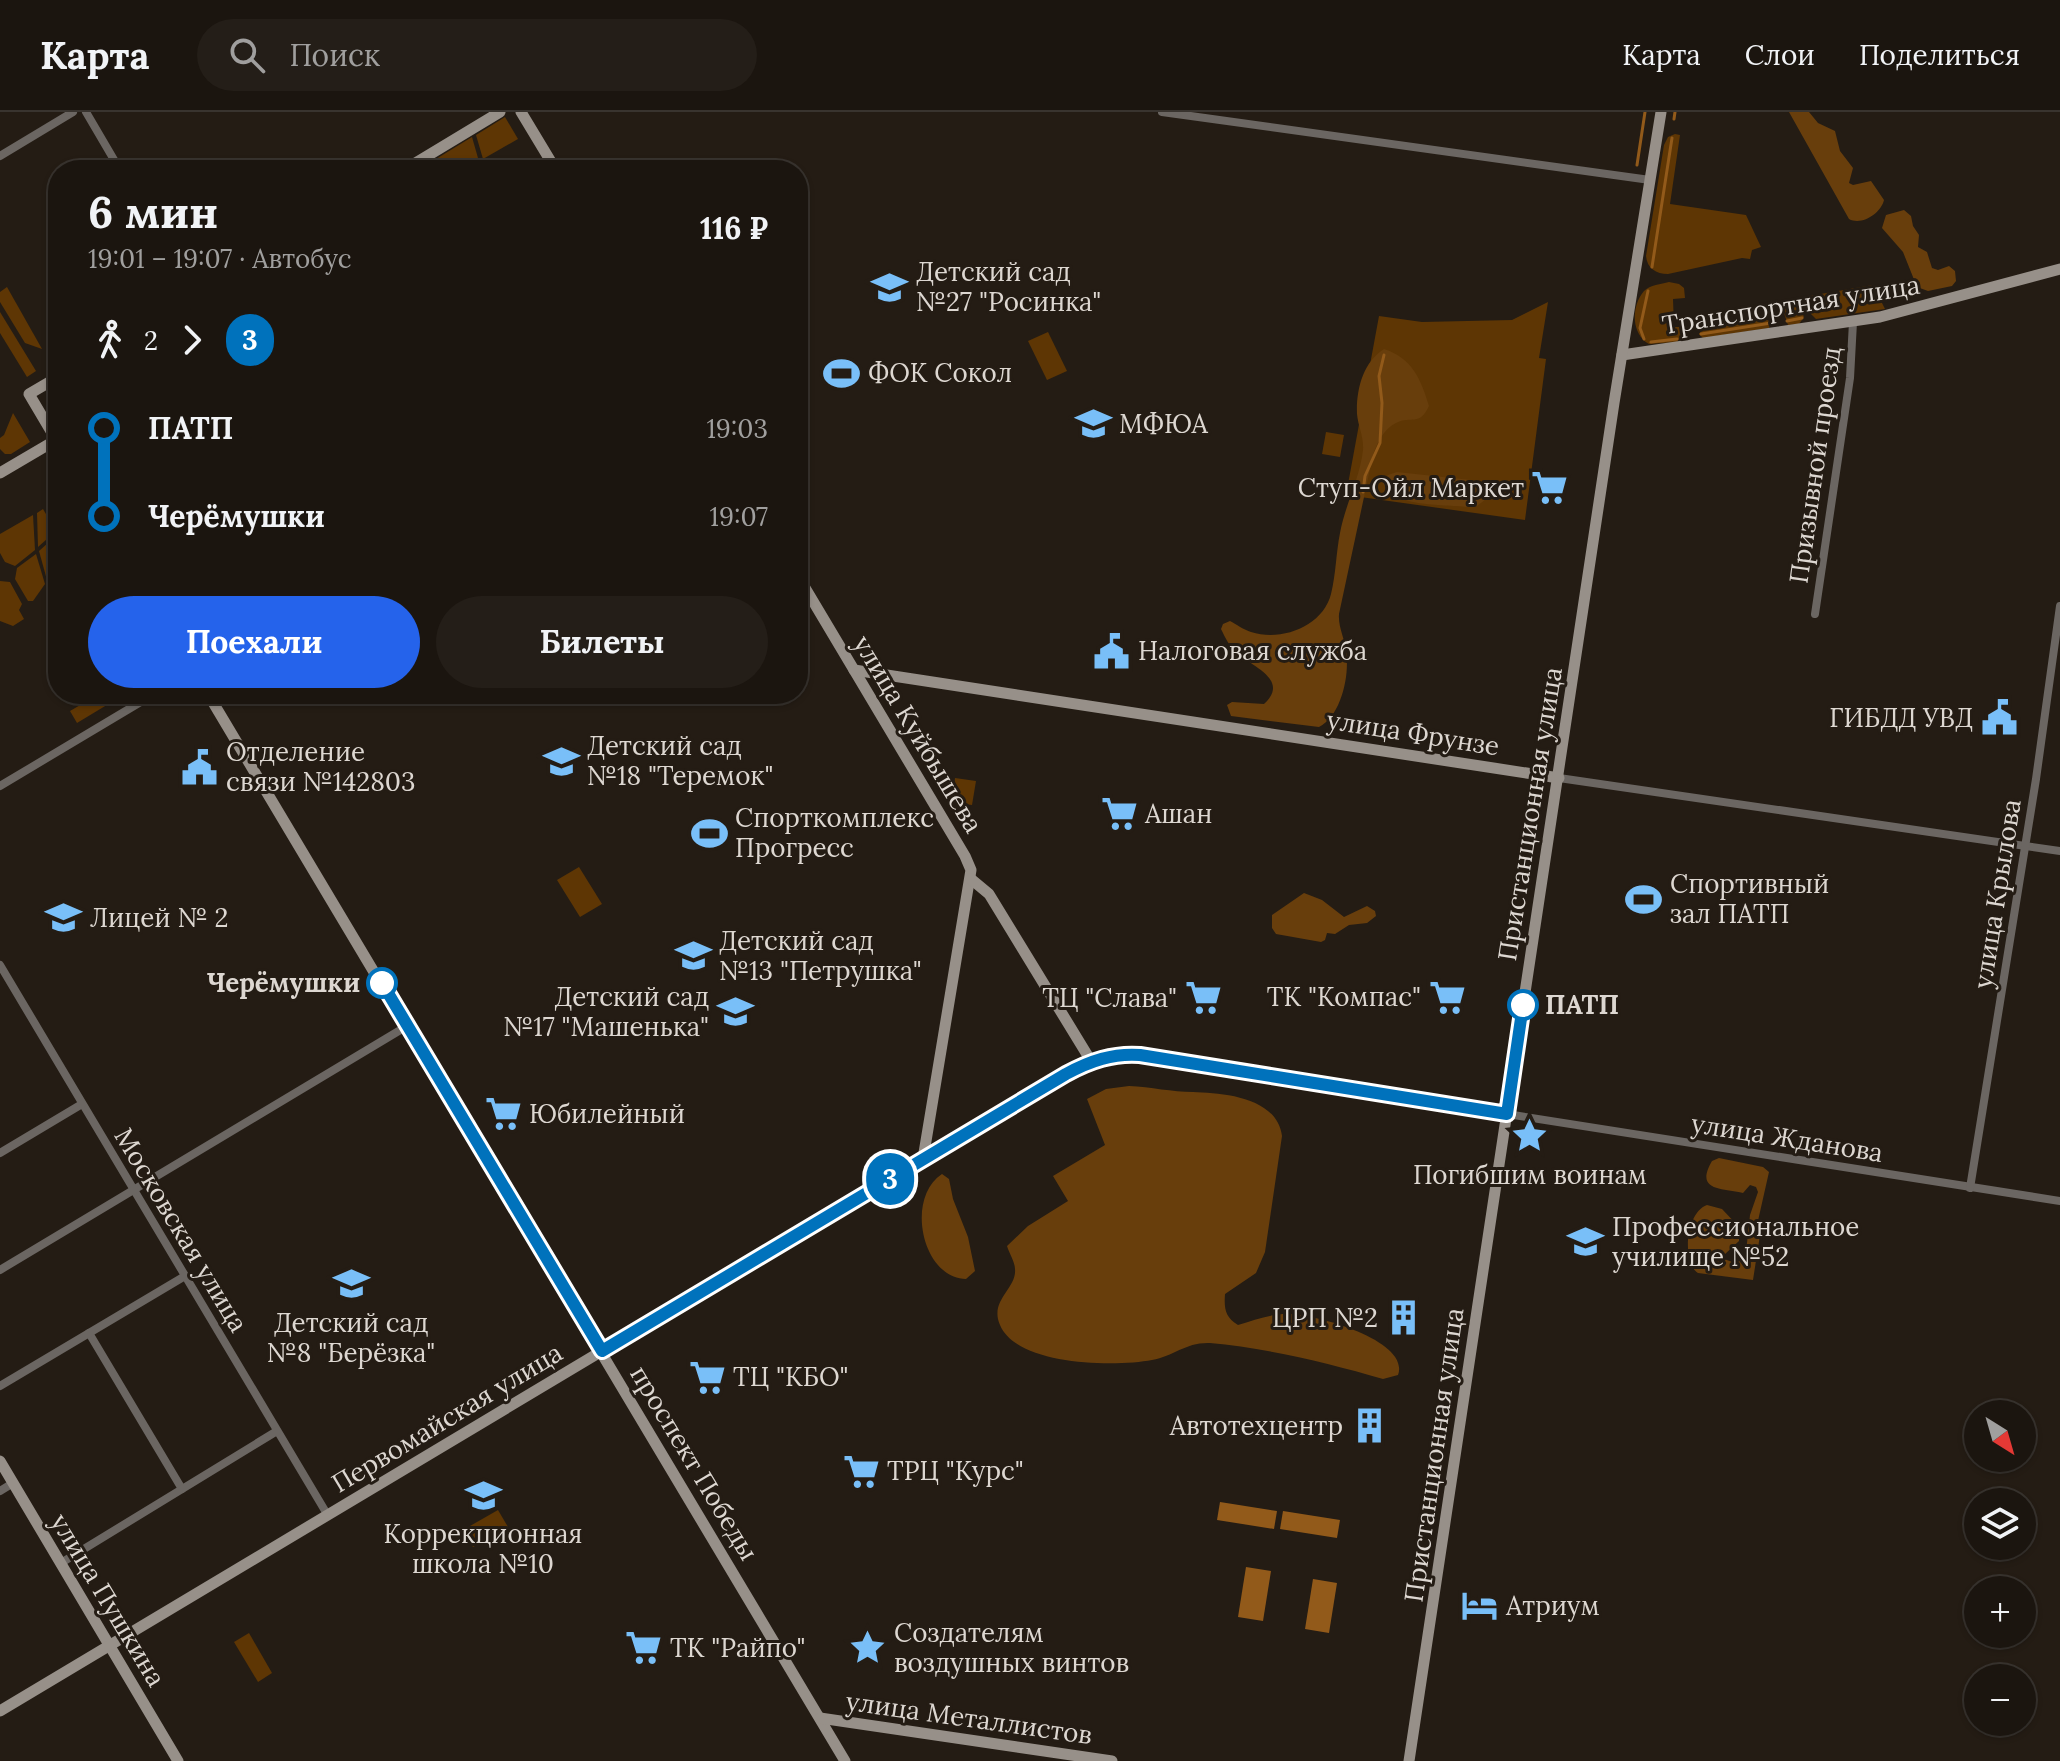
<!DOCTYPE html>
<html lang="ru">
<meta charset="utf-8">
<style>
body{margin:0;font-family:Lora,serif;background:#241e18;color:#f1f3f6;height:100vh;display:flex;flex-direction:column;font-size:30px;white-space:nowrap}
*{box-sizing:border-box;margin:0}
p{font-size:26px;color:#a09f9e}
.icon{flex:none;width:44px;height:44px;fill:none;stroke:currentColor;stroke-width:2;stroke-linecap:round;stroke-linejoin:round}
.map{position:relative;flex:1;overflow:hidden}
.side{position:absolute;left:48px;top:48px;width:760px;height:544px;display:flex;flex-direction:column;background:#1b150f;border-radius:32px;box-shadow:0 2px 6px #0004,0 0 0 2px #39342f}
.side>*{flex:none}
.badge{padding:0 16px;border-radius:26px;font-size:28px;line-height:52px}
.needle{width:52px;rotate:143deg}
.tools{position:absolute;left:1964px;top:1288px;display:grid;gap:16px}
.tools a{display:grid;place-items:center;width:72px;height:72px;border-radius:50%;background:#1b150f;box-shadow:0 2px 6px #0004,0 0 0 2px #39342f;font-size:40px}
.map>.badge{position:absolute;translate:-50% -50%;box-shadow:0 0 0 4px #fff}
.legs{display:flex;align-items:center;gap:12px;height:88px;padding:0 40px;font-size:26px}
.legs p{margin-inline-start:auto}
.head{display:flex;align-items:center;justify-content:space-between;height:136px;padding:0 40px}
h1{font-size:44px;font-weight:700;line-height:60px}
.action{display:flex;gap:16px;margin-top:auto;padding:16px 40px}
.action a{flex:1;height:92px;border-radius:48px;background:#2563eb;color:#fff;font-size:32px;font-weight:700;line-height:92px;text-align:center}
.action a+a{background:#241e18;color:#f1f3f6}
ul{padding:0 40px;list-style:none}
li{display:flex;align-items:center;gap:28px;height:88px;font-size:30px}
li i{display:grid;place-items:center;width:12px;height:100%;margin:0 10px;background:currentColor}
li i::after{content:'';width:20px;height:20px;margin:-10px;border:6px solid;border-radius:50%;background:#1b150f}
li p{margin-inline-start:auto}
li:first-child i{background:linear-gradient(#0000 50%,currentColor 0)}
li:last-child i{background:linear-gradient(currentColor 50%,#0000 0)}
header{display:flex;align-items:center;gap:48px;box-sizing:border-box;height:112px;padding:0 40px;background:#1b150f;border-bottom:2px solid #39342f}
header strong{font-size:38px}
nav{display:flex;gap:44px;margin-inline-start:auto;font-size:28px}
.search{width:560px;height:72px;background:#241e18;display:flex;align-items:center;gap:20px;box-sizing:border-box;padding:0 28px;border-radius:44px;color:#a09f9e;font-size:30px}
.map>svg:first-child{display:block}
</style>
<header>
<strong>Карта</strong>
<div class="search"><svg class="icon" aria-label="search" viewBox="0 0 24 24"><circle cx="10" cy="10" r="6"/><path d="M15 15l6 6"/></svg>Поиск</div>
<nav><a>Карта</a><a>Слои</a><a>Поделиться</a></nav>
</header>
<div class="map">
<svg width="2060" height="1649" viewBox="0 0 2060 1649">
<rect width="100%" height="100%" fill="#241c14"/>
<g fill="#5e3604">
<polygon points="505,5 518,27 483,47 476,23"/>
<path d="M1675 22 1680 23 1670 92 1746 103 1761 135 1752 138 1750 147 1742 146 1668 162C1656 162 1647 156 1646 144L1664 33 1668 25Z"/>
<polygon points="472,25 478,46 465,58 418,58"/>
<path d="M1669 170 1679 172 1684 176 1685 186 1673 187 1674 215H1683V221L1677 230 1649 232C1631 222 1631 194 1644 179 1650 173 1661 172 1669 170Z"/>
<polygon points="1873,173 1885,197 1816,207 1810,201 1803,185"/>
<polygon points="7,175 42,237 25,231 0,190 0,180"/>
<polygon points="1797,186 1804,205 1799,212 1788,213 1780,189"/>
<polygon points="1548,190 1539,246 1546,247 1525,408 1346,383 1379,204 1422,210 1512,208"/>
<polygon points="0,200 36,259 27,265 0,221"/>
<polygon points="1763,206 1771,210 1769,216 1703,226 1699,222 1702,218 1709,215"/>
<polygon points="1048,220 1067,259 1047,268 1028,229"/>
<polygon points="13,301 30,330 11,342 5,342 0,337 0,326 4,323"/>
<polygon points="1326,320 1344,323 1340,345 1322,342"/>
<polygon points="43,397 56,419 38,435 37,401"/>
<polygon points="33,403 35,438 15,454 5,450 0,441 0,422"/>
<polygon points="58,422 58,452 47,468 39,439"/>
<polygon points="36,442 45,472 33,489 28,489 15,467 17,456"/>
<polygon points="0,469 10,470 22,492 19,498 24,507 13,514 0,509"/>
<polygon points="99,582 125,582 77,611 70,599"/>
<polygon points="955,666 976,669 972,693 956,691 953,684"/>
<polygon points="579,755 602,792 580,805 557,768"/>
<polygon points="498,1398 508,1415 473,1435 463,1418"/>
<polygon points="249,1521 272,1561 258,1570 234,1530"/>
</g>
<g fill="#683e0c">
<path d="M1789 0H1809L1818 11 1835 19 1840 39 1853 56 1849 71 1853 73 1871 69 1884 88C1881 101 1862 114 1849 107Z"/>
<polygon points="1904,98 1911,104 1913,114 1919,123 1918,135 1927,140 1932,156 1938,158 1949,154 1955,159 1956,169 1952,174 1928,179 1917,175 1903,140 1882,116 1886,103"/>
<path d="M1384 237C1412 246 1421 267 1429 294 1419 315 1412 303 1396 311 1384 317 1377 331 1373 343L1339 502C1338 516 1345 526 1346 540 1350 563 1341 604 1319 615L1231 604 1227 593 1232 590 1264 592C1291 567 1250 554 1236 540 1229 534 1225 525 1221 517L1223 512 1230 509C1236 512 1244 518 1251 520 1282 530 1323 514 1331 482 1336 462 1336 441 1340 421 1345 393 1360 366 1363 338 1364 325 1358 314 1357 302 1356 278 1363 250 1384 237Z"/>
<path d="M1397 360 1471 368 1482 371 1490 384 1477 394 1467 395C1443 392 1389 396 1382 368L1388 363Z"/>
<polygon points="1304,781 1322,788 1344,805 1367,794 1375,799 1376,804 1367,811 1349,813 1335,822 1327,821 1325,828 1321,830 1276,822 1272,816 1272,803"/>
<path d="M1129 974C1151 975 1172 980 1193 980 1223 981 1277 985 1282 1024L1265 1140 1256 1161 1225 1182C1224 1196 1225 1205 1238 1213 1254 1208 1270 1202 1287 1202 1312 1201 1411 1228 1398 1263L1383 1267C1329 1251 1266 1236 1210 1231 1186 1230 1174 1244 1152 1248 1115 1255 1017 1254 1000 1213 989 1188 1017 1177 1015 1157 1015 1150 1009 1141 1007 1134L1028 1114 1068 1089 1053 1064 1105 1033 1087 987 1106 977Z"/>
<path d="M1719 1046 1763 1055 1769 1060 1755 1122 1760 1123 1753 1168 1698 1161C1682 1151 1685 1101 1707 1093L1722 1097 1739 1115V1129L1724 1143V1147L1735 1151 1740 1149 1746 1140 1750 1103 1758 1080 1756 1075 1750 1073 1743 1081C1723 1076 1694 1080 1712 1049Z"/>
<path d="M942 1062 949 1067 953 1087 968 1125 975 1159 966 1167C922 1166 905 1086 942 1062Z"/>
</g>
<g fill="#925a1a">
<polygon points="1220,1390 1277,1399 1274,1417 1217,1408"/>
<polygon points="1283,1399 1340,1408 1337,1426 1280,1417"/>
<polygon points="1246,1455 1271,1459 1263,1509 1238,1505"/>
<polygon points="1313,1467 1337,1471 1329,1521 1305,1517"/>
</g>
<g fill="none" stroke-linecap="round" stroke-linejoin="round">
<g stroke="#925a1a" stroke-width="3">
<polyline points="1674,7 1675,0"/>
<polyline points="1637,53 1645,0"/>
<polyline points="1652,155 1672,26"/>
<polyline points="1787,209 1802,206"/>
<polyline points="1701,222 1771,211"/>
<polyline points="1644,227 1640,216 1648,179"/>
<polyline points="1651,230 1677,227"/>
<polyline points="1363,380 1365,364 1380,331 1382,291 1379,264 1384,243"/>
</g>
<g stroke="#6b6662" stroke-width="8">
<polyline points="86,0 120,58"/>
<polyline points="1162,0 1650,68"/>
<polyline points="0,44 73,0"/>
<polyline points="1815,502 1850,266 1853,210"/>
<polyline points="1559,666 2060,739"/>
<polyline points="0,674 154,582"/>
<polyline points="0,853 327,1402"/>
<polyline points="1507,1002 2060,1089"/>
<polyline points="0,1041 82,992"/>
<polyline points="1970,1076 2036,667 2060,494"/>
<polyline points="0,1158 407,914"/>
<polyline points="89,1221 182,1377"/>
<polyline points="0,1274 185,1164"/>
<polyline points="0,1379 13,1371"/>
<polyline points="61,1451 277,1319"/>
</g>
<g stroke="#979089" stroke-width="11">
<polyline points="521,0 556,58"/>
<polyline points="404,58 500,0"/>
<polyline points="1622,243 1880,205 2060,157"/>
<polyline points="58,265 29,282 58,331"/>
<polyline points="0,361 56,328"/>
<polyline points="798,464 965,744 971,758 923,1047"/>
<polyline points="854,558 1559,666"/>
<polyline points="208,582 845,1649"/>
<polyline points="971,767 989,782 1091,949"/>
<polyline points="0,1349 178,1649"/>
<polyline points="0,1599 923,1047 1091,949 1118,943 1140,943 1507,1002"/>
<polyline points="820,1606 1112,1649"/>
<polyline points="1409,1649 1614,291 1661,0"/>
</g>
</g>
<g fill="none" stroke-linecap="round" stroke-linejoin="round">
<defs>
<path id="line-1" d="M382 871 602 1239 1066 962C1090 949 1113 941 1140 943L1507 1002 1523 893"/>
</defs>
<use href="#line-1" stroke="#fff" stroke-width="18"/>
<use href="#line-1" stroke="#0072bc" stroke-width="12"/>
</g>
<defs>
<symbol id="school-bare" viewBox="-9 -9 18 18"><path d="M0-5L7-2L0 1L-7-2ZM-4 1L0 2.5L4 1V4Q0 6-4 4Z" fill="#79bff8" stroke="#241c14" stroke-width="2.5" paint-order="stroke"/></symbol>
<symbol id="stadium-bare" viewBox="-9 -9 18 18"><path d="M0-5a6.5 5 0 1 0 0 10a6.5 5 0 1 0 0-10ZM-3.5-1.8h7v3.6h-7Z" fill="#79bff8" stroke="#241c14" stroke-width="2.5" paint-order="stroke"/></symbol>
<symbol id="university-bare" viewBox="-9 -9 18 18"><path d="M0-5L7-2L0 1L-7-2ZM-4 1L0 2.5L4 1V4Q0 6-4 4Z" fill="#79bff8" stroke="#241c14" stroke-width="2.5" paint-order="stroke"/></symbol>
<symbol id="supermarket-bare" viewBox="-9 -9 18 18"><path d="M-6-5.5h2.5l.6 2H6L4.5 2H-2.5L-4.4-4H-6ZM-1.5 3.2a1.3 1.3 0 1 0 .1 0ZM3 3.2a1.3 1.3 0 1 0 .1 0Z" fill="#79bff8" stroke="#241c14" stroke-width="2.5" paint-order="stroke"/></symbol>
<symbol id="civic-bare" viewBox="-9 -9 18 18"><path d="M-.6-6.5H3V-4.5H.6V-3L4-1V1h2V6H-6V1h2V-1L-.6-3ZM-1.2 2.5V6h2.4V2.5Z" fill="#79bff8" stroke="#241c14" stroke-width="2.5" paint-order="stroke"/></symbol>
<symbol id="sight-bare" viewBox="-9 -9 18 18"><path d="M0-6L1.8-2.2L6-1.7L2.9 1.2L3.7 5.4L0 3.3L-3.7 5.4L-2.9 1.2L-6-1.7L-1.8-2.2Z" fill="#79bff8" stroke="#241c14" stroke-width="2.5" paint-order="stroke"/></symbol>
<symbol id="building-bare" viewBox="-9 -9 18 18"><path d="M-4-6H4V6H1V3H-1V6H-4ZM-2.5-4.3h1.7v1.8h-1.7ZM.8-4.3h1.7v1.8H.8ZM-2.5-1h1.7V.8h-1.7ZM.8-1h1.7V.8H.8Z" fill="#79bff8" stroke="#241c14" stroke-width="2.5" paint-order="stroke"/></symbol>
<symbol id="hotel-bare" viewBox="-9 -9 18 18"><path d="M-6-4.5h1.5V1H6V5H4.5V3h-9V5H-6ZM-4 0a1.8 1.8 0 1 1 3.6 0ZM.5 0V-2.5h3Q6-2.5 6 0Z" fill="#79bff8" stroke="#241c14" stroke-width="2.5" paint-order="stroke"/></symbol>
</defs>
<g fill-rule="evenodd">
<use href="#school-bare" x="864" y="150" width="51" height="51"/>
<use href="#stadium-bare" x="816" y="236" width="51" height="51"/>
<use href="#university-bare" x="1068" y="286" width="51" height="51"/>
<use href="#supermarket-bare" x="1524" y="350" width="51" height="51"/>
<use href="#civic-bare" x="1086" y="514" width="51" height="51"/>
<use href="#civic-bare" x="1974" y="580" width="51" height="51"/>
<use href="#school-bare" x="536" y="624" width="51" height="51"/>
<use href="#civic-bare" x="174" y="630" width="51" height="51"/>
<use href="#supermarket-bare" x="1094" y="676" width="51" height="51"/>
<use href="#stadium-bare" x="684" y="696" width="51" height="51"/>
<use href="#stadium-bare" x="1618" y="762" width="51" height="51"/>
<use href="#school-bare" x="38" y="780" width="51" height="51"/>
<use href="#school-bare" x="668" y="818" width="51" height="51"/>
<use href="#supermarket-bare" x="1422" y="860" width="51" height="51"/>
<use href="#supermarket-bare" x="1178" y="860" width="51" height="51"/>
<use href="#school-bare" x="710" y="874" width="51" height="51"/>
<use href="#supermarket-bare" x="478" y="976" width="51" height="51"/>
<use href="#sight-bare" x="1504" y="998" width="51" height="51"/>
<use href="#university-bare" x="1560" y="1104" width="51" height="51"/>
<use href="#school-bare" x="326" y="1146" width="51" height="51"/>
<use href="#building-bare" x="1378" y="1180" width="51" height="51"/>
<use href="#supermarket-bare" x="682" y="1240" width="51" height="51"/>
<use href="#building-bare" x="1344" y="1288" width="51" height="51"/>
<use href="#supermarket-bare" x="836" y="1334" width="51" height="51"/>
<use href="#school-bare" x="458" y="1358" width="51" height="51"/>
<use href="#hotel-bare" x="1454" y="1468" width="51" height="51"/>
<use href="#supermarket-bare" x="618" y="1510" width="51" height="51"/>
<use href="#sight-bare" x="842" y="1510" width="51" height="51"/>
</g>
<g fill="#fff" stroke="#0072bc" stroke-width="4">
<circle cx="382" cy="871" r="14"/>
<circle cx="1523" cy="893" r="14"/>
</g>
<g text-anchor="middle" stroke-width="6" stroke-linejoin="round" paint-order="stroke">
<g font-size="26" fill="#ddd7d1" stroke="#241c14" text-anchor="start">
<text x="916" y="169">Детский сад<tspan x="916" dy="30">№27 "Росинка"</tspan></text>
<text x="868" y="270">ФОК Сокол</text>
<text x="1119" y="321">МФЮА</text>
<text x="1524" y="385" text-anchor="end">Ступ-Ойл Маркет</text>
<text x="1138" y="548">Налоговая служба</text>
<text x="1973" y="615" text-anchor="end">ГИБДД УВД</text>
<text x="587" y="643">Детский сад<tspan x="587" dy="30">№18 "Теремок"</tspan></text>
<text x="226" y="649">Отделение<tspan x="226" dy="30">связи №142803</tspan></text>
<text x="1145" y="711">Ашан</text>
<text x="735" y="715">Спорткомплекс<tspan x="735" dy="30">Прогресс</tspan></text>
<text x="1670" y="781">Спортивный<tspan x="1670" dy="30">зал ПАТП</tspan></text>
<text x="90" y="815">Лицей № 2</text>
<text x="719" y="838">Детский сад<tspan x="719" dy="30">№13 "Петрушка"</tspan></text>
<text x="709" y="894" text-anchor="end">Детский сад<tspan x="709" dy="30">№17 "Машенька"</tspan></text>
<text x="1421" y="894" text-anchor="end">ТК "Компас"</text>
<text x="1177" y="895" text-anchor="end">ТЦ "Слава"</text>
<text x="529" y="1011">Юбилейный</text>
<text x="1530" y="1072" text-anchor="middle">Погибшим воинам</text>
<text x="1612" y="1124">Профессиональное<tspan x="1612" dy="30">училище №52</tspan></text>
<text x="1378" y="1215" text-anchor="end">ЦРП №2</text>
<text x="351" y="1220" text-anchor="middle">Детский сад<tspan x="351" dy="30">№8 "Берёзка"</tspan></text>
<text x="733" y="1274">ТЦ "КБО"</text>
<text x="1343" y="1323" text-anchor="end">Автотехцентр</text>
<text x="887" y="1368">ТРЦ "Курс"</text>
<text x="483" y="1431" text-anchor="middle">Коррекционная<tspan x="483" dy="30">школа №10</tspan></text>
<text x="1506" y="1503">Атриум</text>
<text x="894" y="1530">Создателям<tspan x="894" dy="30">воздушных винтов</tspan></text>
<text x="670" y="1545">ТК "Райпо"</text>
</g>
<g font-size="26" fill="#ddd7d1" stroke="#241c14">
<text transform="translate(1791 193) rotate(-9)" y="9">Транспортная улица</text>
<text transform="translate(1815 353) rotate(-82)" y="9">Призывной проезд</text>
<text transform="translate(1413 621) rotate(9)" y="9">улица Фрунзе</text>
<text transform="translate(918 622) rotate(59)" y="9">улица Куйбышева</text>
<text transform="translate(1530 702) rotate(-81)" y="9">Пристанционная улица</text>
<text transform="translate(1997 782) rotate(-81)" y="9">улица Крылова</text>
<text transform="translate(1787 1026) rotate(9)" y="9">улица Жданова</text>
<text transform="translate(181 1118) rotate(59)" y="9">Московская улица</text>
<text transform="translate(447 1306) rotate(-31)" y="9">Первомайская улица</text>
<text transform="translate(1434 1343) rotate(-82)" y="9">Пристанционная улица</text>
<text transform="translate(694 1351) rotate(59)" y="9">проспект Победы</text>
<text transform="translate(108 1488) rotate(59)" y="9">улица Пушкина</text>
<text transform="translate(969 1606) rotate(8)" y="9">улица Металлистов</text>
</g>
<g font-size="26" font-weight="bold" fill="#ddd7d1" stroke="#241c14" text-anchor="end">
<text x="360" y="880">Черёмушки</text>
<text x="1545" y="902" text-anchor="start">ПАТП</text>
</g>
</g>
</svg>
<div class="tools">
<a><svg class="needle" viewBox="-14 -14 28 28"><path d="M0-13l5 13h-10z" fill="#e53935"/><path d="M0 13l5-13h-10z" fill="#a09f9e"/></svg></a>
<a><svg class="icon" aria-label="layers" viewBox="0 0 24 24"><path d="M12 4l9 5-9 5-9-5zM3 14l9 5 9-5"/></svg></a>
<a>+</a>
<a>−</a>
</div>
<b class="badge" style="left:890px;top:1067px;background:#0072bc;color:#fff">3</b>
<section class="side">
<div class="head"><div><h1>6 мин</h1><p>19:01 – 19:07 · Автобус</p></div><b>116 ₽</b></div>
<div class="legs"><svg class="icon" aria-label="walk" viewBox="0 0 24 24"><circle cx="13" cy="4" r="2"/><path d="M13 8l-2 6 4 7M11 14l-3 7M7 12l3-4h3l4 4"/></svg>2<svg class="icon" aria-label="forward" viewBox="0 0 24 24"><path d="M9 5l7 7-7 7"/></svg><b class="badge" style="background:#0072bc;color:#fff">3</b></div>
<ul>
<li><i style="color:#0072bc"></i><b>ПАТП</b><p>19:03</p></li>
<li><i style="color:#0072bc"></i><b>Черёмушки</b><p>19:07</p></li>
</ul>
<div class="action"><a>Поехали</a><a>Билеты</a></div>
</section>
</div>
